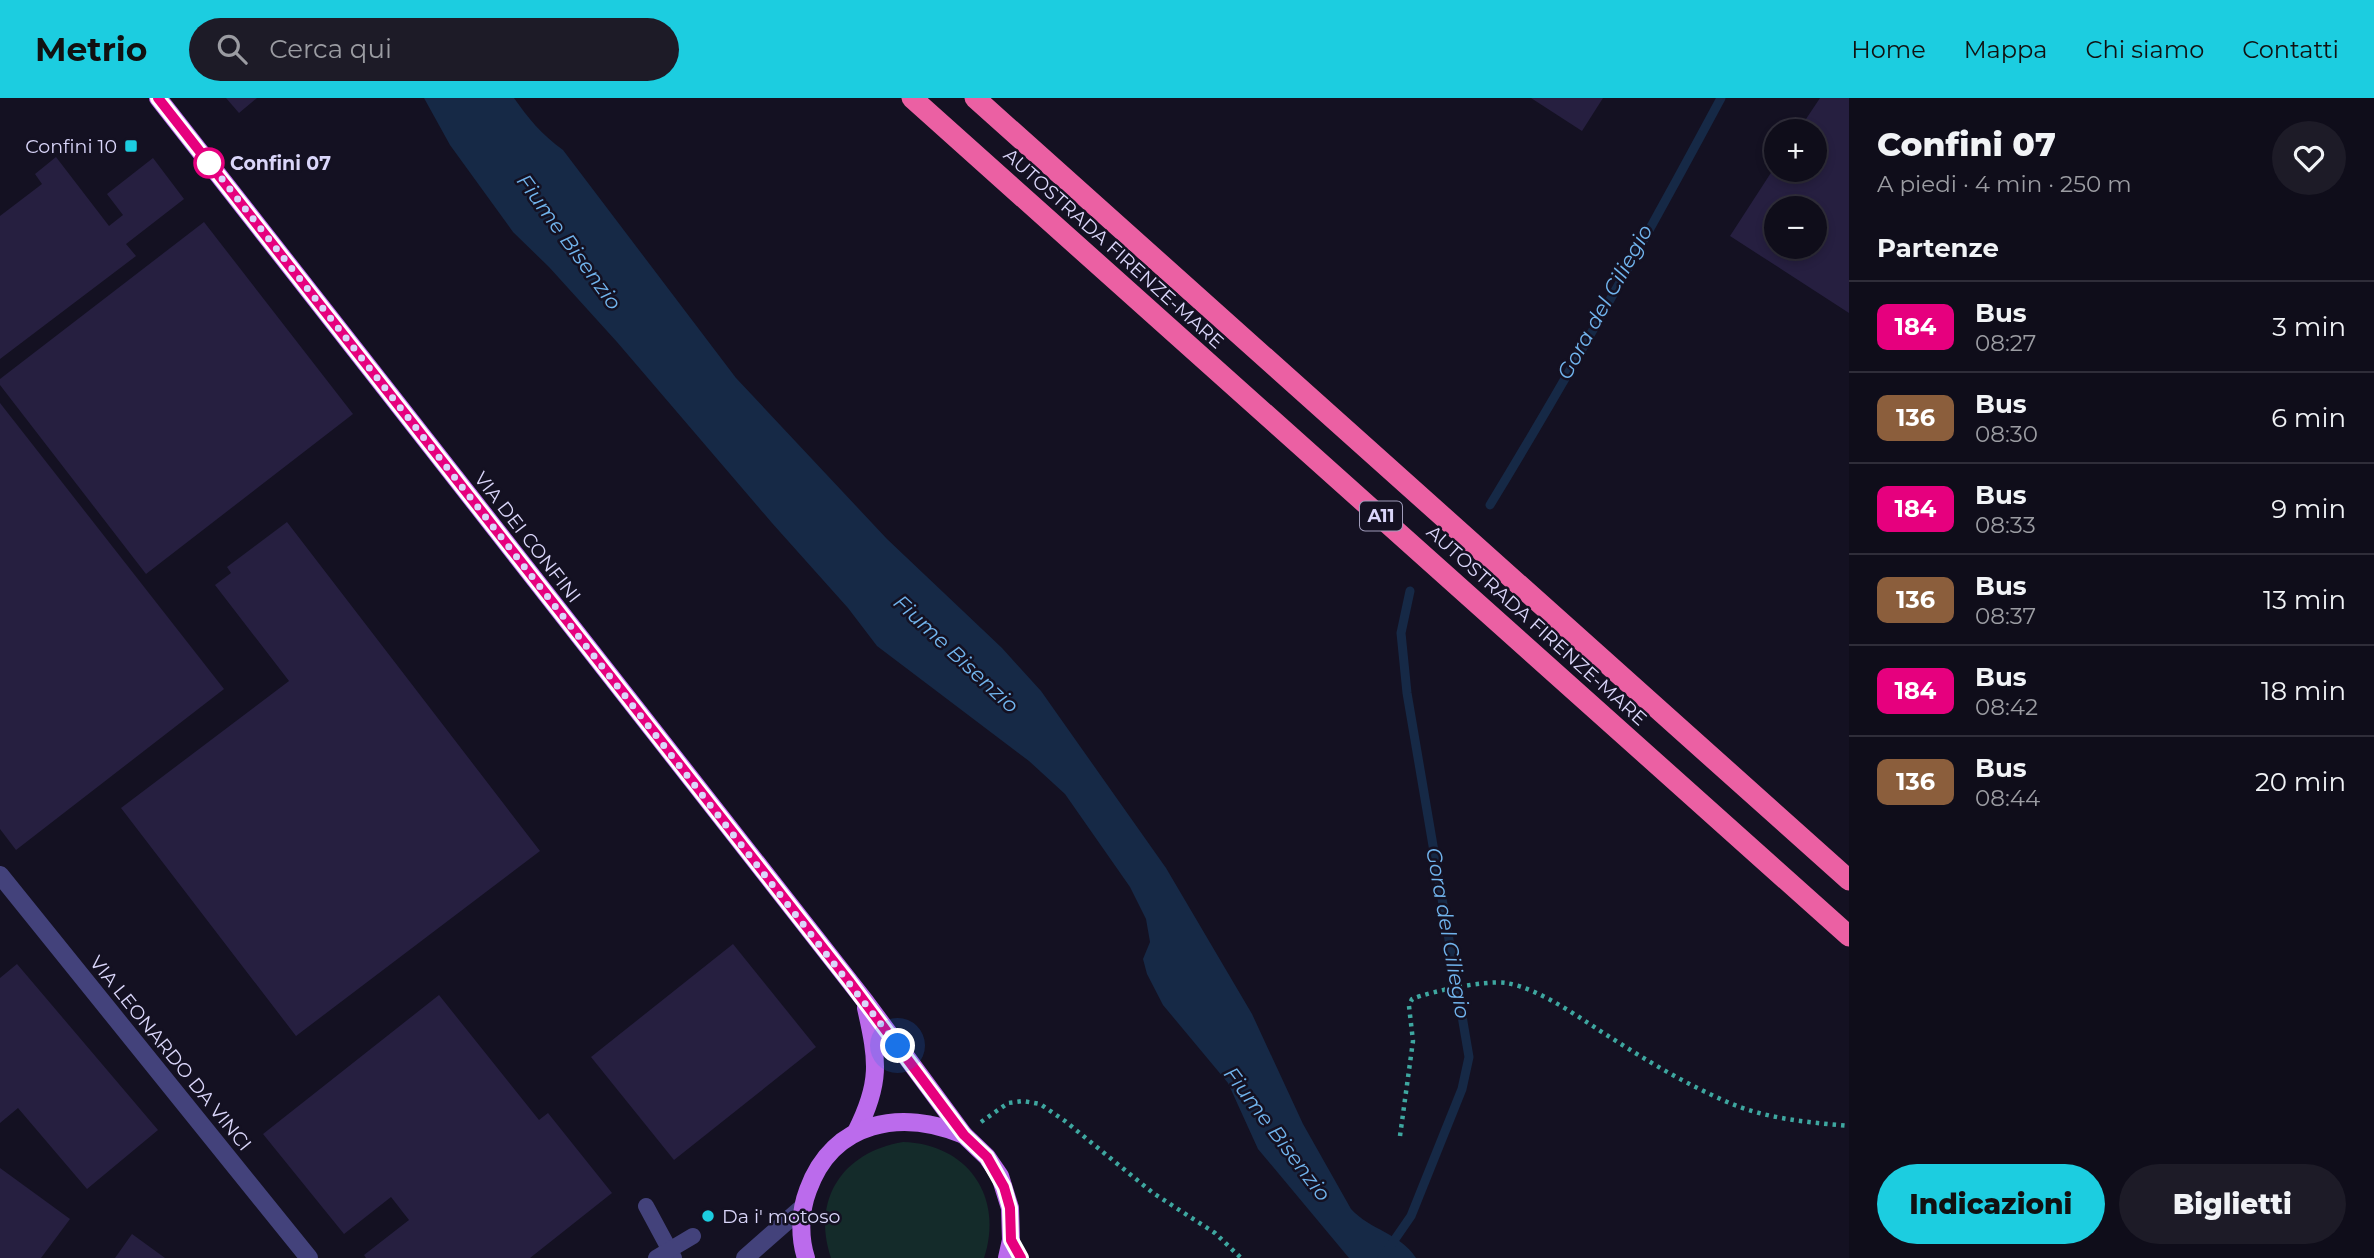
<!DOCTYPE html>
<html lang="it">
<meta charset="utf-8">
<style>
body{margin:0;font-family:Montserrat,sans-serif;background:#1d1b27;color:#f1f3f6;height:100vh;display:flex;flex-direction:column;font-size:26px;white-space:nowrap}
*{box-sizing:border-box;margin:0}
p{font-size:23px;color:#9b9ca2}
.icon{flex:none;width:38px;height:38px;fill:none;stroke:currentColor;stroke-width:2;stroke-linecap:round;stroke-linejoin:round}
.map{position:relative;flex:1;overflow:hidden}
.sheet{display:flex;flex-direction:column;background:#0f0d1a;width:525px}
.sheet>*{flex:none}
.badge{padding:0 14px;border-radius:10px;font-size:24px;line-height:46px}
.fabs{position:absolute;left:1764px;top:21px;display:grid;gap:14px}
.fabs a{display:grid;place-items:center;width:63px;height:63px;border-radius:50%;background:#0f0d1a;box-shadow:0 4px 10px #0003,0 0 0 2px #2f2d39;font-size:35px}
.you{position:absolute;width:35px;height:35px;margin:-18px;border:5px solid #fff;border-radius:50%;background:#1a73e8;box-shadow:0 0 0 10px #1a73e833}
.map>.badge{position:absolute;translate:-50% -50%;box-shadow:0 0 0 4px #fff}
h2{padding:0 28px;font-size:26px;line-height:63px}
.round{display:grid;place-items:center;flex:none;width:74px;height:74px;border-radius:37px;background:#1d1b27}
.overview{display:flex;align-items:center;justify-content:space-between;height:119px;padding:0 28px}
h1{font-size:33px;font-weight:800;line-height:52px}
.primary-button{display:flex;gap:14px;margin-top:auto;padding:14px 28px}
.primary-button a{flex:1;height:80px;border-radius:42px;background:#1ccde0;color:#111;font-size:28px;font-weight:800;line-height:80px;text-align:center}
.primary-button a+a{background:#1d1b27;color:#f1f3f6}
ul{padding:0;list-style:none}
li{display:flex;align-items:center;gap:21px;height:91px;padding:0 28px;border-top:2px solid #2f2d39}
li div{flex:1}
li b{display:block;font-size:26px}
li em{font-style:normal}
li .badge{min-width:77px;font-weight:700;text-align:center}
header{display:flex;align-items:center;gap:42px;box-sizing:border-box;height:98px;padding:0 35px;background:#1ccde0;color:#111}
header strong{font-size:33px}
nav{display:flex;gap:38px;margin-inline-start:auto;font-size:24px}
.search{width:490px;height:63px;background:#1d1b27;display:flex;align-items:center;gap:18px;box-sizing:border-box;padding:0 24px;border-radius:38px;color:#9b9ca2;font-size:26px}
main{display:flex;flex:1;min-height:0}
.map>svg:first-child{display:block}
</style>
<header>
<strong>Metrio</strong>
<div class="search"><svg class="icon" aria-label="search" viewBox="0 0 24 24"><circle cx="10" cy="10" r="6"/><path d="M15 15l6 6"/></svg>Cerca qui</div>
<nav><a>Home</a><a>Mappa</a><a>Chi siamo</a><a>Contatti</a></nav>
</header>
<main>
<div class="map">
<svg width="1849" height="1160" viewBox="0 0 1849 1160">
<rect width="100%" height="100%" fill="#141122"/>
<path fill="#142b2a" d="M903 1044C968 1046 1004 1099 984 1160H831C811 1101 843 1054 903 1044Z"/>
<path fill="#162946" d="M424 0H514C528 20 542 37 563 52L736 280 887 441 1002 550 1041 593 1166 770 1252 916 1303 1026 1351 1111C1370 1132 1400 1135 1416 1160H1349L1258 1051 1228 985 1163 907 1147 876 1143 861 1150 844 1146 821 1130 789 1065 696 1029 663 877 548 848 510 772 425 617 244 549 169 513 134 450 47Z"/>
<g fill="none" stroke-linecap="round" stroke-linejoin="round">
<g stroke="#162946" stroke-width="9">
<path d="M1490 407C1571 274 1647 138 1721 0"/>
<polyline points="1382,1160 1411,1118 1462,991 1469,959 1407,595 1401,535 1410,493"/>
</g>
</g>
<g fill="#261f40" fill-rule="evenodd">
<polygon points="226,0 257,0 239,15"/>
<polygon points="1531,0 1603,0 1582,33"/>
<path d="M1820 0H1849V215L1730 138 1776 67V72H1815V33H1798ZM1776 110H1815V149H1776Z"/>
<polygon points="56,59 109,128 123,117 107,96 153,60 184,101 126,146 136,158 0,261 0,118 42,86 35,76"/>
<polygon points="204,124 353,316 146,476 0,287 0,281"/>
<polygon points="0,305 224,591 16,752 0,731"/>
<polygon points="287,424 540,753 296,938 121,710 289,583 215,487 231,475 227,469"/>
<polygon points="733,846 816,949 674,1062 591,959"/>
<polygon points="17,866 158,1032 87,1091 18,1010 0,1025 0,880"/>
<polygon points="439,897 539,1022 548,1015 612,1095 530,1160 366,1160 364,1157 409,1122 391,1099 344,1136 263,1036"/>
<polygon points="0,1070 70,1121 41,1160 0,1160"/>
<polygon points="132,1136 165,1160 115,1160"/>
</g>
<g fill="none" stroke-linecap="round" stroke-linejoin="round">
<g stroke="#3ea7a0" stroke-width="4.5" stroke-dasharray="3.5 5" stroke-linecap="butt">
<polyline points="981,1024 1008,1005 1023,1003 1040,1006 1065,1023 1153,1095 1215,1135 1241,1160"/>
<path d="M1400 1038 1413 943 1409 908 1412 901C1432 893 1485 882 1506 885 1542 891 1582 922 1613 941 1649 964 1686 986 1725 1003 1765 1021 1806 1024 1849 1028"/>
</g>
<g stroke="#43427b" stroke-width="16">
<polyline points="646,1108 674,1160"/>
<polyline points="656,1160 693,1138"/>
</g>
<polyline stroke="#43427b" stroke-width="18" points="0,777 309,1160"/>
<polyline stroke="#43427b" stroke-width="18" points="745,1160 803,1109"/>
<g stroke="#bb6bec" stroke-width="18">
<polyline points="158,0 865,903 964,1037 987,1059 1000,1078 1010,1110 1011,1142 1007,1160"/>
<path d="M856 1034C881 985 878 963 866 910"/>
<path d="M806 1160C799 1138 800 1113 808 1092 833 1022 902 1011 964 1037"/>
</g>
<g stroke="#eb60a3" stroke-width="21">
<polyline points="912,0 1849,838"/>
<polyline points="975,0 1849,782"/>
</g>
</g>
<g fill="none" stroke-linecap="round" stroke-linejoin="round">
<defs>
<polyline id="line" points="158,0 849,883 964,1037 987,1059 1004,1089 1010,1110 1011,1142 1021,1160"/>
</defs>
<use href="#line" stroke="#fff" stroke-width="16"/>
<use href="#line" stroke="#e6007e" stroke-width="10"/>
<polyline stroke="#dad6fa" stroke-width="7" stroke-dasharray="0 12.6" points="209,65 208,63 898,948"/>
</g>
<g fill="#1ccde0" stroke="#141122" stroke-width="2.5">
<rect x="124" y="41" width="14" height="14" rx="3.5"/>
<circle cx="708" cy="1118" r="7"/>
</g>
<circle fill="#fff" stroke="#e6007e" stroke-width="3.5" cx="209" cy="65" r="14"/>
<g text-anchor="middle" stroke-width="5" stroke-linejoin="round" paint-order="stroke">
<rect fill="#141122" stroke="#9f9bb9" stroke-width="2" x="1360" y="403.5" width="42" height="29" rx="5"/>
<g font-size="18" font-weight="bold" fill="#dad6fa">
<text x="1381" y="424">A11</text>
</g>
<g font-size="19" fill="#dad6fa" stroke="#141122" text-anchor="end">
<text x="117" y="55">Confini 10</text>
<text x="722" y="1125" text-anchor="start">Da i' motoso</text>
</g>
<g font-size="19" font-weight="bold" fill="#dad6fa" stroke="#141122" text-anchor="start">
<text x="230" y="72">Confini 07</text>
</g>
<g font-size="19" fill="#dad6fa" stroke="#141122">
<text transform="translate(1114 150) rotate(42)" y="7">AUTOSTRADA FIRENZE-MARE</text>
<text transform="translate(528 439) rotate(52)" y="7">VIA DEI CONFINI</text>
<text transform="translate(1537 527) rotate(42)" y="7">AUTOSTRADA FIRENZE-MARE</text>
<text transform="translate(171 955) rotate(51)" y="7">VIA LEONARDO DA VINCI</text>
</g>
<g font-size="21" font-style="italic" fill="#71b4ed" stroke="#141122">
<text transform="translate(569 144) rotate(54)" y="7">Fiume Bisenzio</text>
<text transform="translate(1605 204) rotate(-61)" y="7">Gora del Ciliegio</text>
<text transform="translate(956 556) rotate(43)" y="7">Fiume Bisenzio</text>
<text transform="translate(1448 835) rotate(80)" y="7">Gora del Ciliegio</text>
<text transform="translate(1277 1036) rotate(53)" y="7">Fiume Bisenzio</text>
</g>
</g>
</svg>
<div class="fabs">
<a>+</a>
<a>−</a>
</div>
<div class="you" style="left:898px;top:948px"></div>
</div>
<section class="sheet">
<div class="overview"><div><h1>Confini 07</h1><p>A piedi · 4 min · 250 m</p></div><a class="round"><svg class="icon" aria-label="heart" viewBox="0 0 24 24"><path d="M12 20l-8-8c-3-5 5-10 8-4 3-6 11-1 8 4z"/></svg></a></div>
<h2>Partenze</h2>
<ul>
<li><span class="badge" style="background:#e6007e;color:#fff">184</span><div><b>Bus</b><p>08:27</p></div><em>3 min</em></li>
<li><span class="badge" style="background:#8b5e3c;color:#fff">136</span><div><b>Bus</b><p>08:30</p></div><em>6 min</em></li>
<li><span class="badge" style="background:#e6007e;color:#fff">184</span><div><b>Bus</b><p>08:33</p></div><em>9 min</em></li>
<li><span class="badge" style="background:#8b5e3c;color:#fff">136</span><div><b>Bus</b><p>08:37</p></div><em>13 min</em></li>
<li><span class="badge" style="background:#e6007e;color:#fff">184</span><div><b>Bus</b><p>08:42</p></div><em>18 min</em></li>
<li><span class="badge" style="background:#8b5e3c;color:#fff">136</span><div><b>Bus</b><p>08:44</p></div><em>20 min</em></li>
</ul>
<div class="primary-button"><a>Indicazioni</a><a>Biglietti</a></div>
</section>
</main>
